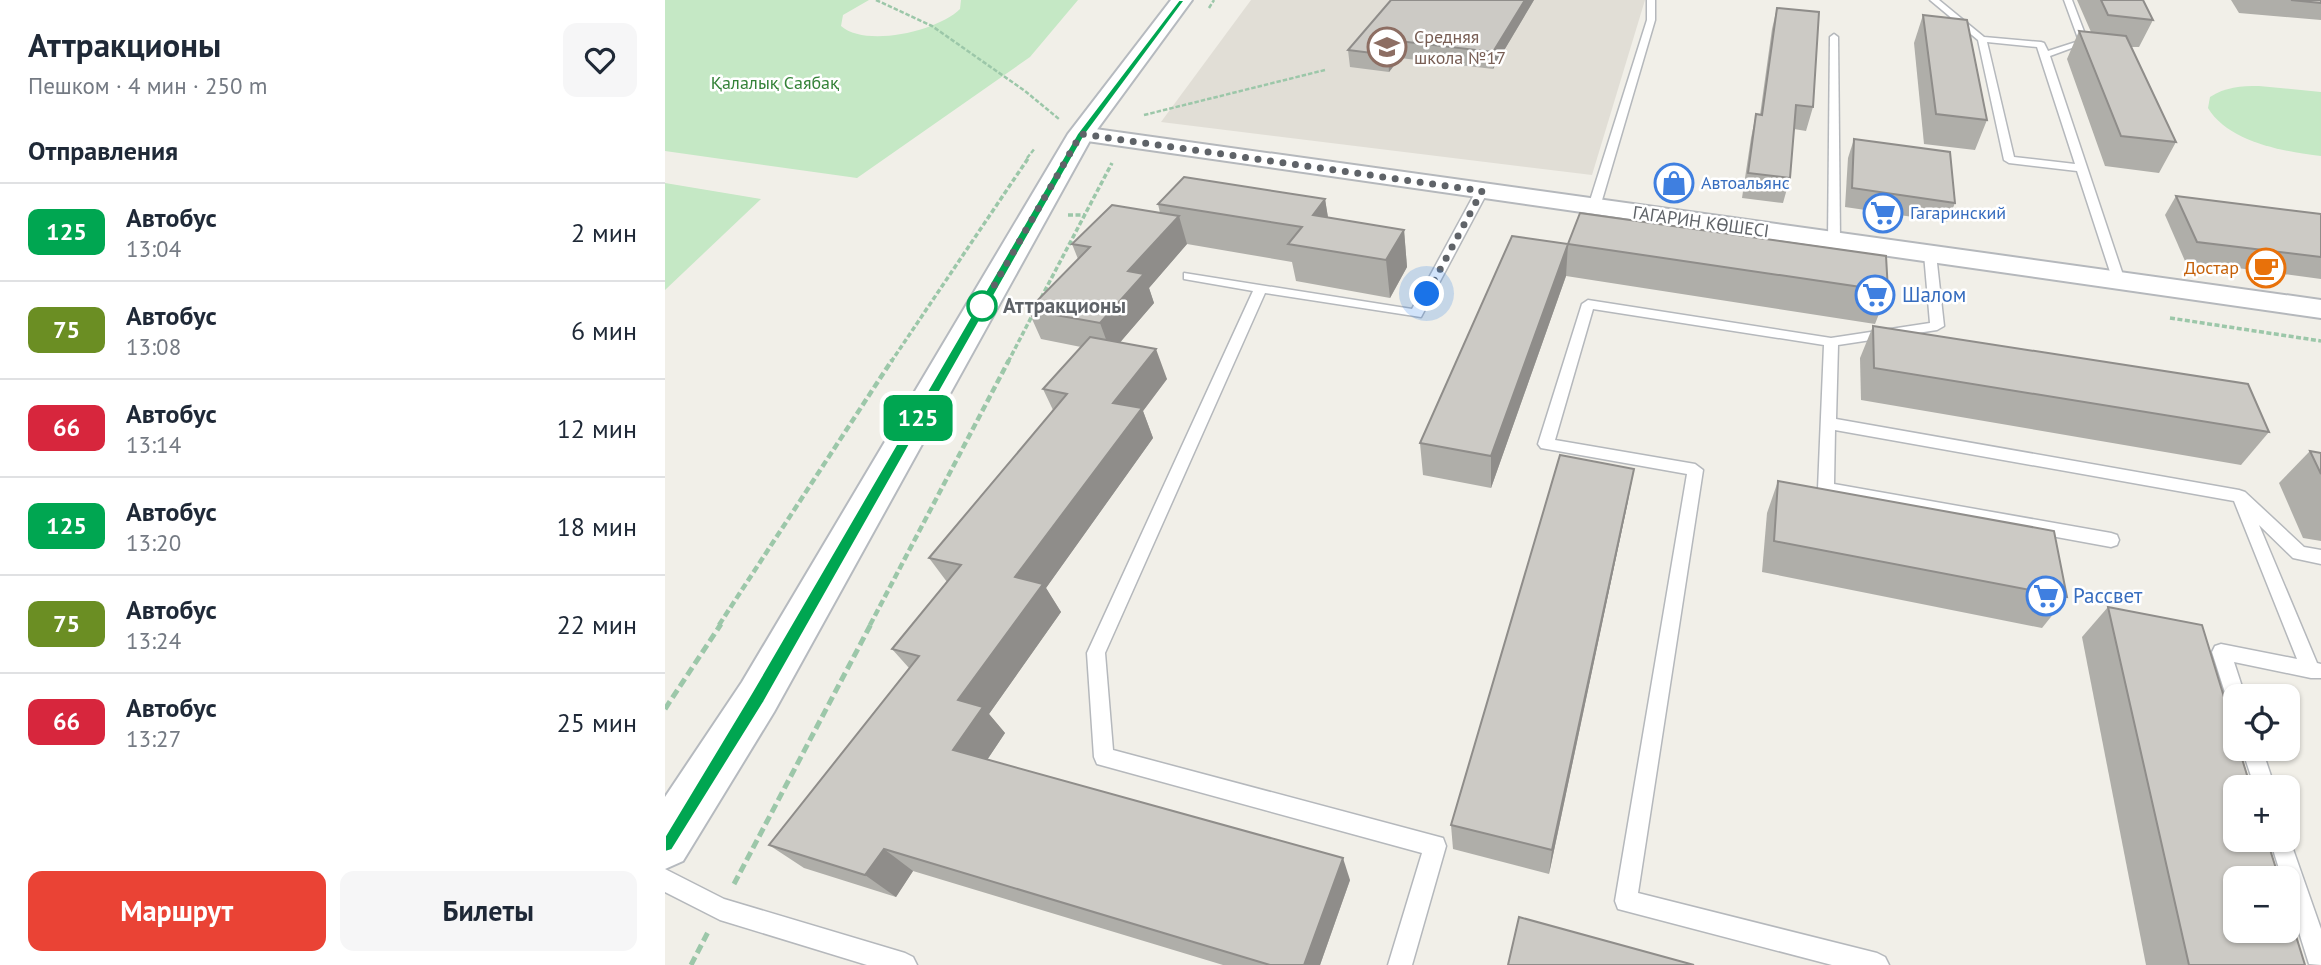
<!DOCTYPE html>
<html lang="ru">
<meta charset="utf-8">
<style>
body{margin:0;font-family:"PT Sans",sans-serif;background:#f6f6f7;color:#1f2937;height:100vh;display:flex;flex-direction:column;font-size:26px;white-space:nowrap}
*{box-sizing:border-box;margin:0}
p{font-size:23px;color:#747a83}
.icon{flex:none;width:38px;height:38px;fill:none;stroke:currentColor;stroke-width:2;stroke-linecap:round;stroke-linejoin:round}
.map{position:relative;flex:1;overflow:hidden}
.sheet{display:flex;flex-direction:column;background:#fff;width:665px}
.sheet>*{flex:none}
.badge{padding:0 14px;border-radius:10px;font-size:24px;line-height:46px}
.tools{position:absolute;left:1558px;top:684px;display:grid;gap:14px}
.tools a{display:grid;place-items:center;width:77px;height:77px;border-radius:14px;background:#fff;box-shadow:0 2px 5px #0004;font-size:35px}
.you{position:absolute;width:35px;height:35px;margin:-18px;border:5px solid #fff;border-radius:50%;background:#1a73e8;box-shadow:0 0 0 10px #1a73e833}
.map>.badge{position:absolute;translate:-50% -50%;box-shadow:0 0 0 4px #fff}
h2{padding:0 28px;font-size:26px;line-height:63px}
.round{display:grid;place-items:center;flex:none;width:74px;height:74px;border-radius:14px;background:#f6f6f7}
.summary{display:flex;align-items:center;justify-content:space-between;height:119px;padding:0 28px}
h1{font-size:33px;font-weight:600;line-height:52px}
.cta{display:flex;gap:14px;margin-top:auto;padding:14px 28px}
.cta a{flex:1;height:80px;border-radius:14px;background:#ea4335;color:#fff;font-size:28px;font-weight:600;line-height:80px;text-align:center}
.cta a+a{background:#f6f6f7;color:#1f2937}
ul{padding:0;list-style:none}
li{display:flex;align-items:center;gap:21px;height:98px;padding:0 28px;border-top:2px solid #e0e1e3}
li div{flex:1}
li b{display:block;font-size:26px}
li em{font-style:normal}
li .badge{min-width:77px;font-weight:700;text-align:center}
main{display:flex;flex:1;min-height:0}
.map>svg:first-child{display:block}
</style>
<main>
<section class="sheet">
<div class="summary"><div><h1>Аттракционы</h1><p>Пешком · 4 мин · 250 m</p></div><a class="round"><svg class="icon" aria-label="heart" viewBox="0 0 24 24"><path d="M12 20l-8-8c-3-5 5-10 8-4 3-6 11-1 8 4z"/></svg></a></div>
<h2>Отправления</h2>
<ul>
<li><span class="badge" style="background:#00a651;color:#fff">125</span><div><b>Автобус</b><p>13:04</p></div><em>2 мин</em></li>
<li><span class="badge" style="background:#6b8e23;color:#fff">75</span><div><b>Автобус</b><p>13:08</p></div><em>6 мин</em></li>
<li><span class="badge" style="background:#d7263d;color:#fff">66</span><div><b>Автобус</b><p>13:14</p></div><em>12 мин</em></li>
<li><span class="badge" style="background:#00a651;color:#fff">125</span><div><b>Автобус</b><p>13:20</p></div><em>18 мин</em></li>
<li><span class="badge" style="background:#6b8e23;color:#fff">75</span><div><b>Автобус</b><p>13:24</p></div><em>22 мин</em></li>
<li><span class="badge" style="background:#d7263d;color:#fff">66</span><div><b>Автобус</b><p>13:27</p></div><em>25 мин</em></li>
</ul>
<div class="cta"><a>Маршрут</a><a>Билеты</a></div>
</section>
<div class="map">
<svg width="1656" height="965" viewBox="0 0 1656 965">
<rect width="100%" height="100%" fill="#f1efe8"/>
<polygon fill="#e1ded6" points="586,0 980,0 927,175 496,122"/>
<g fill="#c5e8c5">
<path d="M0 0H204L178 15 176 26C201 48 273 31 295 9L296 0H413L365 57 192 178 0 151Z"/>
<path d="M1594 86 1656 92V156C1620 152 1563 142 1543 108L1545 97C1560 87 1576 86 1594 86Z"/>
<polygon points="0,183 96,199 0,290"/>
</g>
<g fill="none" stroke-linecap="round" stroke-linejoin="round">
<defs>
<g id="lane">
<polygon points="982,0 990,0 990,20 935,207 925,209 923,207 982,20"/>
<path d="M1265 0H1274L1319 37 1376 42 1379 43 1383 51 1414 41 1399 0H1407L1423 42 1385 56 1460 281 1458 284 1454 285 1448 281 1412 171 1344 163 1339 160 1313 40ZM1322 42 1372 47 1410 164 1349 157Z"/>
<polygon points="1169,34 1173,37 1175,241 1169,245 1163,241 1165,37"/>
<polygon points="817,188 823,191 756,317 600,293 440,653 448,750 778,838 781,846 747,965 723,965 757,853 432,764 429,757 422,653 588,291 519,279 519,273 747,309 811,191"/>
<polygon points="1265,250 1271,254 1279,326 1272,330 1173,345 1171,419 1574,490 1580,492 1639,547 1656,550 1656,564 1628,558 1594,525 1652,663 1656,664 1656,678 1646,678 1569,662 1580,696 1570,696 1570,704 1563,702 1547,652 1550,646 1556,644 1632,659 1569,501 1170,430 1169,484 1446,533 1452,535 1454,540 1452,545 1446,547 1161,495 1153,489 1159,345 928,309 890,440 1030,464 1038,470 973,893 1212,953 1220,957 1224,965 1167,965 953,909 950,901 1022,474 876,448 873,444 917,304 923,300 1166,338 1265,323 1259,254"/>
<polygon points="1577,749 1597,749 1610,788 1590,788"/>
<polygon points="1622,832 1656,929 1656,965 1644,964 1622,894 1622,878 1617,878 1605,840 1622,840"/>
<polygon points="0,869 59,899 240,953 248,957 252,965 202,965 55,920 0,892"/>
</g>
<polygon id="street" points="416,127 1656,300 1656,318 408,139 405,134 408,129"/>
<polygon id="secondary" points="506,0 527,0 428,135 109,712 18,861 0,869 0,797 77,682 403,134"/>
</defs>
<use href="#lane" stroke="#b5b8bc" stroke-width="3"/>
<use href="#street" stroke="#b5b8bc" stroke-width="4"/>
<use href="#secondary" stroke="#b6babf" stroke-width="4"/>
<g stroke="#9cc7a9" stroke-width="2.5" stroke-dasharray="4.5 2" stroke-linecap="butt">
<polyline points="211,0 267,26 360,91 394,119"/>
<polyline points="544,8 549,0"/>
<polyline points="479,115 660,70"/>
<polyline points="362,158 370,148"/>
</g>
<g stroke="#9cc7a9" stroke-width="3.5" stroke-dasharray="5 2.5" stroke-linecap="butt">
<polyline points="403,215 420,215"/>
<polyline points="376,298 447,163"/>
<polyline points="1505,318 1656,341"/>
<polyline points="226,362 364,157"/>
<polyline points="343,362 369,312"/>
</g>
<g stroke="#9cc7a9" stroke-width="4.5" stroke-dasharray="7 3.5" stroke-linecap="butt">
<polyline points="54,625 227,360"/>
<polyline points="205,625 344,360"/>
</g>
<g stroke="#9cc7a9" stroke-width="5" stroke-dasharray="9 4.5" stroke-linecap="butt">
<polyline points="0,709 56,624"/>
<polyline points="69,884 206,624"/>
<polyline points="26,965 43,932"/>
</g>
<use href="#lane" fill="#fff" fill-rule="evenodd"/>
<use href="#street" fill="#fff" fill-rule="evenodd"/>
<use href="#secondary" fill="#fff" fill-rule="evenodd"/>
</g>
<g fill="#afaea9">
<polygon points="726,0 869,0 828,69 735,58 724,72 685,67 683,50"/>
<polygon points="1412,0 1478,0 1488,20 1474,47 1466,47 1511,142 1494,173 1440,166 1402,59 1414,31 1426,32"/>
<polygon points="1566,0 1656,0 1656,20 1574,13"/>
<polygon points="1112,8 1148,107 1141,131 1129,129 1125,178 1118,203 1077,198 1086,138 1091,114 1095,115 1107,29"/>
<polygon points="1258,15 1322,120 1310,150 1259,144 1249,43"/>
<polygon points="1189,139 1290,203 1282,222 1180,207 1183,158"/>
<polygon points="1511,196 1656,214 1656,279 1520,261 1500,215"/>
<polygon points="660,199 663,218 739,230 742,267 725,298 631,281 627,262 522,244 484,288 489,303 455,342 502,379 478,411 488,438 381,588 396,612 324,714 340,733 322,760 685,880 655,965 558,965 248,871 231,897 139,868 104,845 244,668 227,649 282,582 264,558 388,410 378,389 416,347 376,339 363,310 413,259 407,244 495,213 493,204"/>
<polygon points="847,236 1223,291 1210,324 901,276 826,488 758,475 755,443"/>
<polygon points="1208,326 1604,432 1576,465 1196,400 1195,358"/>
<polygon points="1645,451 1656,453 1656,541 1638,538 1614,483"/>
<polygon points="1113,481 1402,597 1377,628 1097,572 1102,513"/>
<polygon points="963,501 884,874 788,849 786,825"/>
<polygon points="1443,607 1640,965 1481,965 1417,637"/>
</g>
<g fill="#8f8d8a">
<polygon points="860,0 869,0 828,69 828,52"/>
<polygon points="734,41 735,58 724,72 723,55"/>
<polygon points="660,199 666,236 648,215"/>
<polygon points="514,216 522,244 484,288 489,303 446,353 435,323 463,271"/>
<polygon points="739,230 742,267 725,298 721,260"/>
<polygon points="903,244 901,276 826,488 826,456"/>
<polygon points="491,349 502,379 478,411 488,438 381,588 396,612 324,714 340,733 312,775 288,750 293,700 350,577 448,403"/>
<polygon points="969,469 963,501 884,874 887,850"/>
<polygon points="219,849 248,871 231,897 200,875"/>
<polygon points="678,858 685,880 655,965 639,965"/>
</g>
<g fill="#cccac5" stroke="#8f8d8a" stroke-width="2">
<polygon points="726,0 860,0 828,52 734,41 723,55 683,50"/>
<polygon points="1436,0 1478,0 1488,20 1443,15"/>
<polygon points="1626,0 1656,0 1656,3"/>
<polygon points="1112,8 1154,12 1148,107 1131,105 1125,178 1083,173 1091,114 1097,115"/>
<polygon points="1258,15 1302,20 1322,120 1271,114"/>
<polygon points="1414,31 1461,36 1511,142 1456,136"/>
<polygon points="1189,139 1285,152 1290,203 1187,188"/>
<polygon points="519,177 660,199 648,215 739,230 721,260 623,244 637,227 493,204"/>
<polygon points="1511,196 1656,214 1656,257 1532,242"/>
<polygon points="447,205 514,216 463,271 479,274 435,323 363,310 425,247 407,244"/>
<polygon points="915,213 1221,256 1223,291 903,244"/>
<polygon points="847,236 903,244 826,456 755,443"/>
<polygon points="1208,326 1583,384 1604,432 1209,368"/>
<polygon points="425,337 491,349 448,403 477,408 350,577 378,584 293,700 318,707 288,750 678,858 639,965 605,965 219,849 200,875 104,845 254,656 227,649 296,565 264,558 402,394 378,389"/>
<polygon points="1645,451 1656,453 1656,474"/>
<polygon points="895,455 969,469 887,850 786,825"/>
<polygon points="1113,481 1389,531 1402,597 1109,541"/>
<polygon points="1443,607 1537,625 1570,733 1570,749 1574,749 1586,788 1570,788 1570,840 1602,840 1614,878 1570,878 1570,931 1622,931 1622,907 1640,965 1524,965"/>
<polygon points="854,917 1029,965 843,965"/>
</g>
<polygon fill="#00a651" stroke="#fff" stroke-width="2" points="514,0 520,0 420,135 99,702 7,850 0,852 0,836 87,692 412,134"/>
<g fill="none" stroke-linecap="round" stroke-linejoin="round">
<polyline stroke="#5f6368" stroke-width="7" stroke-dasharray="0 12.6" points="317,306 314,312 416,134 817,191 762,294"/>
</g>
<defs>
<symbol id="school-ring" viewBox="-11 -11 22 22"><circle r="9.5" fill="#fff" stroke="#8d6e63" stroke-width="1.5"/><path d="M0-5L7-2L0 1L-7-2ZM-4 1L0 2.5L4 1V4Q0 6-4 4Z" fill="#8d6e63"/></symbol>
<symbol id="shop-ring" viewBox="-11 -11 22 22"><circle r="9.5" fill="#fff" stroke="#3f7fe0" stroke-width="1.5"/><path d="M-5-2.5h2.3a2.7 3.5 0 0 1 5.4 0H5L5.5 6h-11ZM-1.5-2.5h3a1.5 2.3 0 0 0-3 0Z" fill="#3f7fe0"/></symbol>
<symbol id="supermarket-ring" viewBox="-11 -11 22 22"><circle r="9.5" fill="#fff" stroke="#3f7fe0" stroke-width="1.5"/><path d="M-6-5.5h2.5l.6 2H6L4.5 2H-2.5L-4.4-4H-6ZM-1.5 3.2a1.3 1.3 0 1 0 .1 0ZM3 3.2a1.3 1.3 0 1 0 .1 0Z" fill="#3f7fe0"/></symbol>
<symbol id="cafe-ring" viewBox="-11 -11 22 22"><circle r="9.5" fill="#fff" stroke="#e8710a" stroke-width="1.5"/><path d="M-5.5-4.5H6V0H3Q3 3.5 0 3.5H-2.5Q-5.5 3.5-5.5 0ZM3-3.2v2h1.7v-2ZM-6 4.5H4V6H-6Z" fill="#e8710a"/></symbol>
</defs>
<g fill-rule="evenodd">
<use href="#school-ring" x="700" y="25" width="44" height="44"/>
<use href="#shop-ring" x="987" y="161" width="44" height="44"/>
<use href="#supermarket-ring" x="1196" y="191" width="44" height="44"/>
<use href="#cafe-ring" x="1579" y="246" width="44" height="44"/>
<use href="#supermarket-ring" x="1188" y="273" width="44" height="44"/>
<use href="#supermarket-ring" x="1359" y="574" width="44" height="44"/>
</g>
<circle fill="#fff" stroke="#00a651" stroke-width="3.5" cx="317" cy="306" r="14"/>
<g text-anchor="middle" stroke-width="5" stroke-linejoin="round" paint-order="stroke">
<g font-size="18" fill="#785e54" stroke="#fff" text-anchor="start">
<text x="749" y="43">Средняя<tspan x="749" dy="21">школа №17</tspan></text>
</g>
<g font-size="18" fill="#348238" stroke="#fff">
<text x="110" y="89">Қалалық Саябақ</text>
</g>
<g font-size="18" fill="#366cbe" stroke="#fff" text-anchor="start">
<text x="1036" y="189">Автоальянс</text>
<text x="1245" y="219">Гагаринский</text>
</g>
<g font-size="18" fill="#5f6368" stroke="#fff">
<text transform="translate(1036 222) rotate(8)" y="6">ГАГАРИН КӨШЕСІ</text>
</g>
<g font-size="18" fill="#c56008" stroke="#fff" text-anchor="end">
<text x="1574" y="274">Достар</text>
</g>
<g font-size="21" fill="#366cbe" stroke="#fff" text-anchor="start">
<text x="1237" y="302">Шалом</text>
<text x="1408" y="603">Рассвет</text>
</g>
<g font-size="21" font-weight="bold" fill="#5f6368" stroke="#fff" text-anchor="start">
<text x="338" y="313">Аттракционы</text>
</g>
</g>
</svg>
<div class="tools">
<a><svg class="icon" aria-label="locate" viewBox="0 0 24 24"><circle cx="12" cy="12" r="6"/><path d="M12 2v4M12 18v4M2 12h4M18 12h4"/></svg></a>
<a>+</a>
<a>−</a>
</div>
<div class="you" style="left:762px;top:294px"></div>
<b class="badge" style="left:253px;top:418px;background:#00a651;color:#fff">125</b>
</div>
</main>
